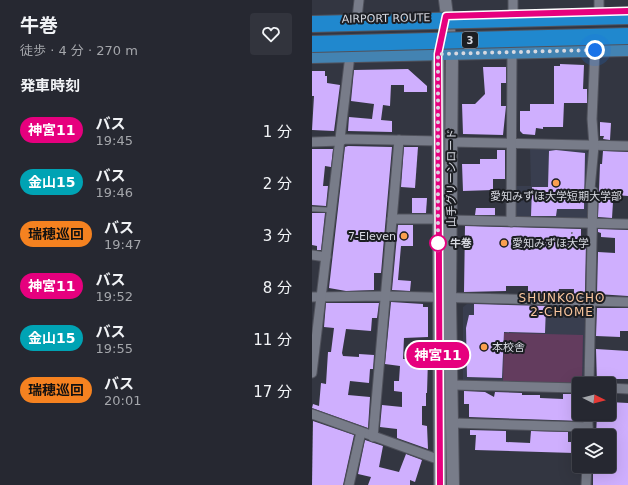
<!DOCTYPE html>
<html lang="ja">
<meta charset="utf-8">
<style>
body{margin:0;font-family:"DejaVu Sans","Noto Sans JP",sans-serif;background:#32343d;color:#f1f3f6;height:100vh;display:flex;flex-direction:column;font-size:15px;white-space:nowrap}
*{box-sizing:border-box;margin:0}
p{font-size:13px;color:#a4a6ab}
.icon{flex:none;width:22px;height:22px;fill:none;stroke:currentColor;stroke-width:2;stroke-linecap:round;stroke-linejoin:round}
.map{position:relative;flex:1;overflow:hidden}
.side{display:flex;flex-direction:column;background:#262831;width:312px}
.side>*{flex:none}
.badge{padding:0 8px;border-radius:13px;font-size:14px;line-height:26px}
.needle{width:26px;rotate:96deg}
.tools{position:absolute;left:260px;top:377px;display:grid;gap:8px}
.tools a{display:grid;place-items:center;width:44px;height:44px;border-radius:4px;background:#262831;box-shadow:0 4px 16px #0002,0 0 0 1px #42444d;font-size:20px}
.you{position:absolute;width:20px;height:20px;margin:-10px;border:3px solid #fff;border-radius:50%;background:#1a73e8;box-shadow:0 0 0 6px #1a73e833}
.map>.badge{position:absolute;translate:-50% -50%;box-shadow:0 0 0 2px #fff}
h2{padding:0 20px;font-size:15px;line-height:36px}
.round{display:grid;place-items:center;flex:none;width:42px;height:42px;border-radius:4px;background:#32343d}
.headline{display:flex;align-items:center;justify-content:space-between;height:68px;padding:0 20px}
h1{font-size:19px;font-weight:700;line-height:30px}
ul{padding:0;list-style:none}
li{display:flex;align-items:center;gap:12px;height:52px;padding:0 20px}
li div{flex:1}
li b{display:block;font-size:15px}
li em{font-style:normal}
li .badge{min-width:44px;font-weight:700;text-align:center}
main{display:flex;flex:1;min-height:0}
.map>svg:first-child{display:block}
</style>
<main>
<section class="side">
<div class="headline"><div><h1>牛巻</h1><p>徒歩 · 4 分 · 270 m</p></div><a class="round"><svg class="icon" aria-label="heart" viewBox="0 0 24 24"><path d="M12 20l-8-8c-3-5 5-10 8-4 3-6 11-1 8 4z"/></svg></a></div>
<h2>発車時刻</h2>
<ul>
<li><span class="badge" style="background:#e6007e;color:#fff">神宮11</span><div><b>バス</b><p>19:45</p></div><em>1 分</em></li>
<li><span class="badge" style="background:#00a3b4;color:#fff">金山15</span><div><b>バス</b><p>19:46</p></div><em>2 分</em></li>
<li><span class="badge" style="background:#f58220;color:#111">瑞穂巡回</span><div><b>バス</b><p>19:47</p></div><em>3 分</em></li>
<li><span class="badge" style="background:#e6007e;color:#fff">神宮11</span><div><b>バス</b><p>19:52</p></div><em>8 分</em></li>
<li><span class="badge" style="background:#00a3b4;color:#fff">金山15</span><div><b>バス</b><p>19:55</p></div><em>11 分</em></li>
<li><span class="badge" style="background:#f58220;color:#111">瑞穂巡回</span><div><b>バス</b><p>20:01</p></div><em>17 分</em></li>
</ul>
</section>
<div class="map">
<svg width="316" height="485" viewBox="0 0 316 485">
<rect width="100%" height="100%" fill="#333641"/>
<g fill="#393e4f">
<polygon points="218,148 273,150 277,154 275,219 203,218 203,186 219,186"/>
<polygon points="155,304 271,307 273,309 272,384 151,383 151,307"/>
</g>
<polygon fill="#633c5e" points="192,333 271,335 270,383 191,382"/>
<g fill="#cfaffe">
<polygon points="248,64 272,65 271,89 275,89 275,103 252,103 251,127 231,127 231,129 224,128 223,135 211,134 208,131 208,111 218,111 218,104 242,104 242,66 248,66"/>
<polygon points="171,67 194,67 194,83 189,83 189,106 194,106 191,135 151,134 150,104 163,104 173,94"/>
<polygon points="96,69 115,86 115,92 92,92 92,85 79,85 78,106 71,105 69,120 80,121 80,132 36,131 37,117 60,119 62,104 39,101 42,70"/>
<polygon points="0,71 13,71 13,76 15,76 15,83 28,85 22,131 0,130 2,96 0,96"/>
<polygon points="288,122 299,123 298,140 291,139 292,136 288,136"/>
<polygon points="36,146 80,147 69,273 62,273 62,290 34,291 17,288 33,147"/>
<polygon points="92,147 106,147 103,188 89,187"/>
<polygon points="0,149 21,149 19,167 13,166 11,186 16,186 14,206 0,205"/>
<polygon points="185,150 193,150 193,179 181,179 181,190 151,191 150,164 168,164 168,159 185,159"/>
<polygon points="244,150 273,153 272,209 245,209 244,216 219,216 220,187 236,187 237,151"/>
<polygon points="291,151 316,152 316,196 304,195 301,202 300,218 286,217 288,164 290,164"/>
<polygon points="100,198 115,198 114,213 100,213"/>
<polygon points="164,208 183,208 183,215 163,215"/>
<polygon points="0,213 13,213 9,250 5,250 5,246 0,245"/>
<polygon points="86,225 101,225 101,246 89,246 86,280 99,281 98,291 80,290"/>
<polygon points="153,226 269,229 269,241 274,241 273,292 270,295 262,295 262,289 247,289 246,294 216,294 216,286 194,286 194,291 152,292"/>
<polygon points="286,229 316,230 316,296 285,294 286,252 303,253 303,238 289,237 289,233 286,232"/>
<polygon points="79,302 111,304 111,307 116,307 116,337 92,338 91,359 116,359 115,393 114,393 114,406 110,406 110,425 115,426 116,449 85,438 85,429 68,427 70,405 90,407 90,392 82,391 82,381 87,381 88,366 73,364"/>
<polygon points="14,303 67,303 65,318 60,318 59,331 34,329 30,353 31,356 47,357 47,354 62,355 61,369 58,369 57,383 38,381 36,395 58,397 56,428 0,408 1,404 7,406 9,383 14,384 16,352 19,352 22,328 12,327"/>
<polygon points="162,304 234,306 233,333 192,332 190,378 155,377 154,328 157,315 162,315"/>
<polygon points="285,308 316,308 316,331 308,331 308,337 284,336"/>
<polygon points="284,349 316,351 316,379 301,379 301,382 285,384"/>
<polygon points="152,391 173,392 182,397 183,392 210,393 210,395 228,395 228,398 251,399 251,394 267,394 267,414 270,414 270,421 157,417 157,404 152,404"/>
<polygon points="297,402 316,403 316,485 281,485 281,468 291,468 291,466 297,466 297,436 284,436 285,414 297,414"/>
<polygon points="1,421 42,435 31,485 0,485"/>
<polygon points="158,430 194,431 194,442 218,443 219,431 256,432 256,442 262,442 262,453 163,450 164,435 158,435"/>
<polygon points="53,440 71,446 67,467 87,472 94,454 110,460 103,482 98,480 98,485 56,485 59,477 46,474"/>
</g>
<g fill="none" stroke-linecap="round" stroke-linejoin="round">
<defs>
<polyline id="lane" points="0,209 20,210"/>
<g id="street">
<polyline points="201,0 201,15"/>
<polyline points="287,0 287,12"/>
<polyline points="45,18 47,0"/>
<polyline points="0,142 28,141 33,139 126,141"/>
<polyline points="139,142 316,146"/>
<polyline points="80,219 126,219"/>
<polyline points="139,220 316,224"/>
<polyline points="199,222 200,52"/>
<polyline points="0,255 14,257"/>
<polyline points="0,297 73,296 316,302"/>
<polyline points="0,373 38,55"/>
<polyline points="277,384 281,191 278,189 282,146 280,119 283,50"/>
<polyline points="141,385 267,388"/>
<polyline points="297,388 316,389"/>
<polyline points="0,414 128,460"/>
<polyline points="141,423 276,427"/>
<polyline points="276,436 276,414"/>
<polyline points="61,437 87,140"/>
<polyline points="37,485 49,432"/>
<polyline points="274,485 275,466"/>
</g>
<g id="secondary">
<polyline points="133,0 140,54 138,299 141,485"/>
<polyline points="128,485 126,54 128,44"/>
</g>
<polyline id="primary" points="0,56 316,49"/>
</defs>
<use href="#lane" stroke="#50525c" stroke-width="6"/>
<use href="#street" stroke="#50525c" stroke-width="11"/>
<use href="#secondary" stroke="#50525c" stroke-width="14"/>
<use href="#primary" stroke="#50525c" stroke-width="16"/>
<polyline stroke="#6c6e78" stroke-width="1.5" stroke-dasharray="2 3" stroke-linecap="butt" points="259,244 260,231"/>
<use href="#lane" stroke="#787c89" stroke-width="4.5"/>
<use href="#street" stroke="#787c89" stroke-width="9"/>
<use href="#secondary" stroke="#787c89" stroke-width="12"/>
<use href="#primary" stroke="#4383b2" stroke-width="14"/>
<defs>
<g id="highway-bridge">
<polyline points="0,24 316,16"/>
<polyline points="0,44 316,36"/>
</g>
</defs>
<use href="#highway-bridge" stroke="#50525c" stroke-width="18" stroke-linecap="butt"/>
<use href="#highway-bridge" stroke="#2088ce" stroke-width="16"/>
</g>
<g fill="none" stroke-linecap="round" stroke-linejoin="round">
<defs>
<polyline id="line" points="128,485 126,54 134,16 316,11"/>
</defs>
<use href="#line" stroke="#fff" stroke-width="9"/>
<use href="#line" stroke="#e6007e" stroke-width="6"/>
<polyline stroke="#d7d9e1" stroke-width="4" stroke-dasharray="0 7.2" points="126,243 126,251 126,54 283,50"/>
</g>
<g fill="#fa9f4f" stroke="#1c1e23" stroke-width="1.5">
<circle cx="244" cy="183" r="4"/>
<circle cx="92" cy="236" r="4"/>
<circle cx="192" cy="243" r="4"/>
<circle cx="172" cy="347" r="4"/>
</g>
<circle fill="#fff" stroke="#e6007e" stroke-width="2" cx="126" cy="243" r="8"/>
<g text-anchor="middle" stroke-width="4" stroke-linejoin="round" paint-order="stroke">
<rect fill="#1c1e23" stroke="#9fa1a8" stroke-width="1" x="150" y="32" width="16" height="16" rx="3"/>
<g font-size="10" font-weight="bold" fill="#d7d9e1">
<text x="158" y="44">3</text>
</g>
<g font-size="11" fill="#d7d9e1" stroke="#1c1e23">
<text transform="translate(74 18) rotate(-1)" y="4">AIRPORT ROUTE</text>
<text transform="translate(139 178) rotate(-90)" y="4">山手グリーンロード</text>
</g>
<g font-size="11" fill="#d7d9e1" stroke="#1c1e23" text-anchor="start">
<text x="244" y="200" text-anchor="middle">愛知みずほ大学短期大学部</text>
<text x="84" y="240" text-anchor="end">7-Eleven</text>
<text x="200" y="247">愛知みずほ大学</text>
<text x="180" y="351">本校舎</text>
</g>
<g font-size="11" font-weight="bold" fill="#d7d9e1" stroke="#1c1e23" text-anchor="start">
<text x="138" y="247">牛巻</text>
</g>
<g font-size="12" letter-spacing="1" fill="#f9c59d" stroke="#1c1e23">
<text x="250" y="302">SHUNKOCHO<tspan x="250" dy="14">2-CHOME</tspan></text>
</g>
</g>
</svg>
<div class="tools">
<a><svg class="needle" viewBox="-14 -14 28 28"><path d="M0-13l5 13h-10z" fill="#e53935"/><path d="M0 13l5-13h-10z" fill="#a4a6ab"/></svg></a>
<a><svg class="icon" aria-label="layers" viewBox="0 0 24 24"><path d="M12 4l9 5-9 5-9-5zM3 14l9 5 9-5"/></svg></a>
</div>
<div class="you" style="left:283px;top:50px"></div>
<b class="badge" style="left:126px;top:355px;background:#e6007e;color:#fff">神宮11</b>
</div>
</main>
